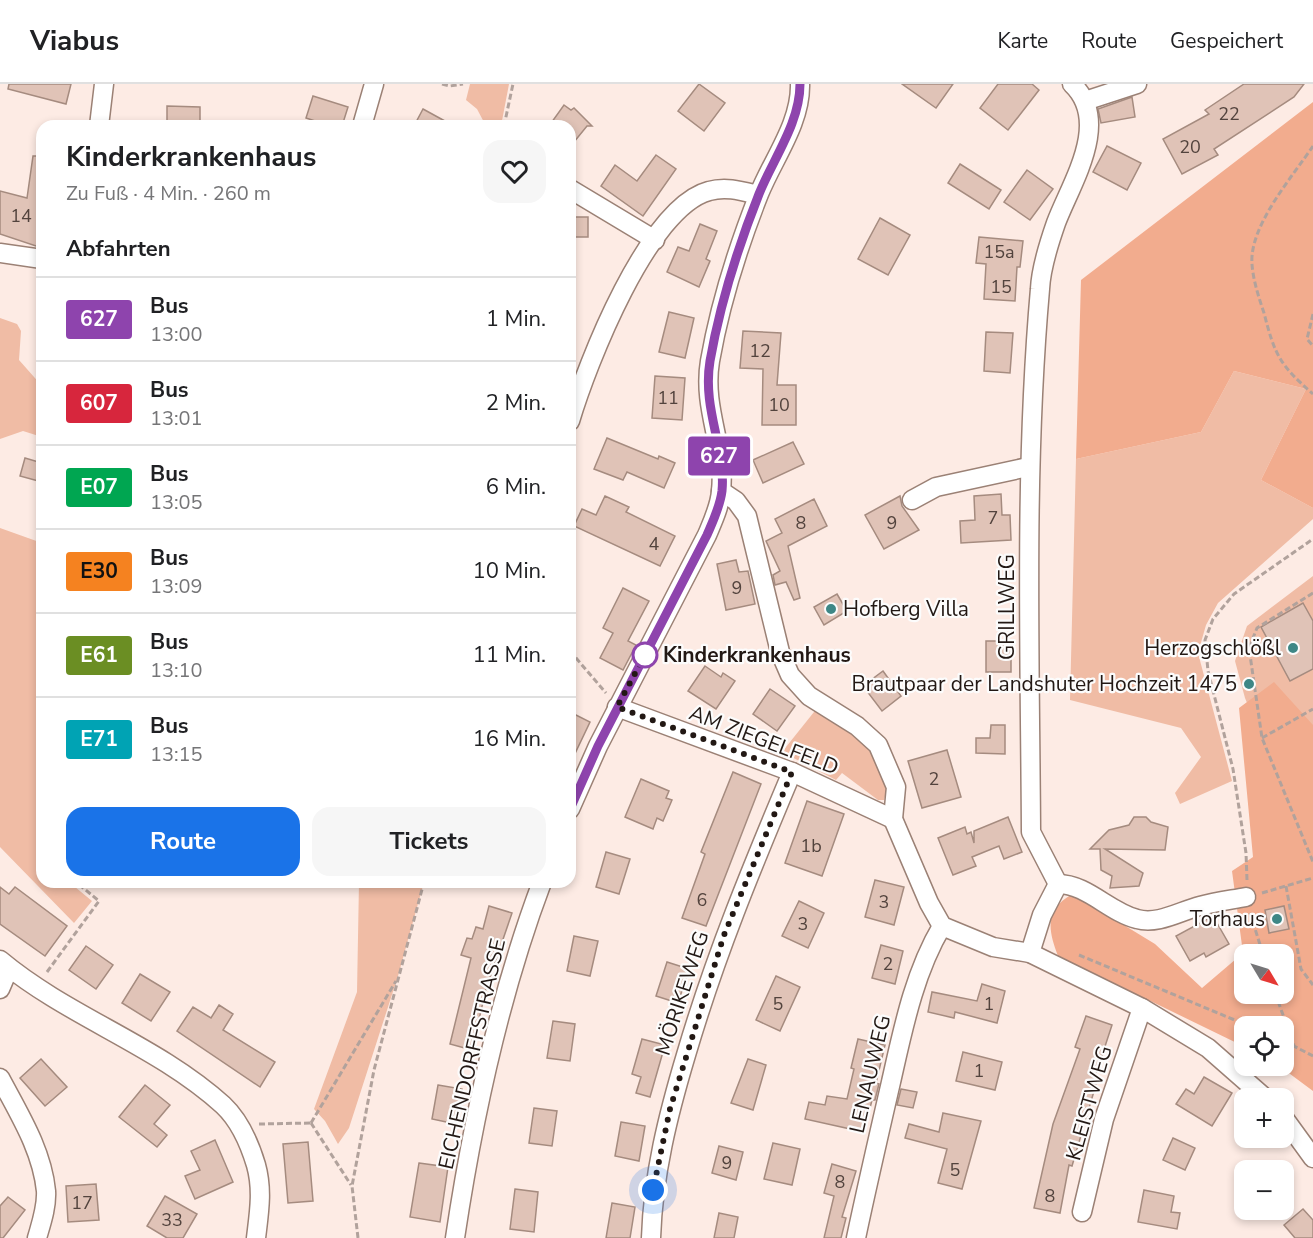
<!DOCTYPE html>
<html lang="de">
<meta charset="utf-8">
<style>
body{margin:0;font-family:"Nunito Sans",sans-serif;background:#f6f6f6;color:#202124;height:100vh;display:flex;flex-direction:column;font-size:22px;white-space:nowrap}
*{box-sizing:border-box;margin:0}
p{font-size:20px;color:#757577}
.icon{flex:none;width:33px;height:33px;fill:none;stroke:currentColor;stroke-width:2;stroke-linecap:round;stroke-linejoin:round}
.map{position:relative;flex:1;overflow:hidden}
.panel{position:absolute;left:36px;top:36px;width:540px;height:768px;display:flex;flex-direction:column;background:#fff;border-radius:18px;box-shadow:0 3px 9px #0003}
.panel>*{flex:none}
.badge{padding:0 12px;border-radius:4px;font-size:21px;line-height:39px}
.needle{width:39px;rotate:128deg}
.fabs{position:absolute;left:1234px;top:860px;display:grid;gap:12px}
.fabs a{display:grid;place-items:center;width:60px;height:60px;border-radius:12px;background:#fff;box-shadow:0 3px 9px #0003;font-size:30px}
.you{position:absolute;width:30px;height:30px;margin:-15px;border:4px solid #fff;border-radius:50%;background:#1a73e8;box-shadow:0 0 0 9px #1a73e833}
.map>.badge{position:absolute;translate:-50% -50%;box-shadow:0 0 0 3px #fff}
h2{padding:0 30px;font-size:22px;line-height:54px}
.round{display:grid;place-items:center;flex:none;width:63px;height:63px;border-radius:18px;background:#f6f6f6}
.overview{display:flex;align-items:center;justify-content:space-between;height:102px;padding:0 30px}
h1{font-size:28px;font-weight:700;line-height:45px}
.button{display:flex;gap:12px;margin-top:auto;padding:12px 30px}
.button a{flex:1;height:69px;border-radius:18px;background:#1a73e8;color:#fff;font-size:24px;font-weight:700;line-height:69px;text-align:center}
.button a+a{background:#f6f6f6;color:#202124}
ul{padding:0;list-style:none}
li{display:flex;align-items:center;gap:18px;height:84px;padding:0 30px;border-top:2px solid #e0e0e0}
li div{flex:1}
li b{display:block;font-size:22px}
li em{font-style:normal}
li .badge{min-width:66px;font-weight:700;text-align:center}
header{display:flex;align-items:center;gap:36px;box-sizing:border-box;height:84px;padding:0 30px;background:#fff;border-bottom:2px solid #e0e0e0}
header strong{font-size:28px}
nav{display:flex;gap:33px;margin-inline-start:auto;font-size:21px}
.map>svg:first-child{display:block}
</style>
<header>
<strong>Viabus</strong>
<nav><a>Karte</a><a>Route</a><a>Gespeichert</a></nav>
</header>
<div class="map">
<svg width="1313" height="1154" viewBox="0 0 1313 1154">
<rect width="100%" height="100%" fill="#fdebe4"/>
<g fill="#f0bca5">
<polygon points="470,0 509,0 501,42 486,42 477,25 466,16"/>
<polygon points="0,234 17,240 21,247 19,276 42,302 42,353 23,347 0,355"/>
<polygon points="1234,287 1306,305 1261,396 1313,424 1313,435 1218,519 1206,541 1198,569 1232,697 1180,720 1175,709 1201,673 1181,644 1070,616 1076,375 1201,348"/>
<polygon points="0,444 42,459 42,798 69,798 92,817 74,839 0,763"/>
<polygon points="1313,492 1313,943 1284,870 1260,651 1245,614 1235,577 1247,542"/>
<polygon points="818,623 836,634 879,673 887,705 884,716 878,716 842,689 836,696 782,668"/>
<polygon points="359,798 424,798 398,892 349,1044 338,1060 325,1037 314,1025 357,908"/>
</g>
<g fill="#f2ac8e" fill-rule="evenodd">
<polygon points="1313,18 1313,424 1261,396 1306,305 1234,287 1201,348 1076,375 1081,196"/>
<path d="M1274 598 1313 641V1007L1278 981H1284V942H1245V963L1058 872C1048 846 1044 825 1073 810L1155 860 1202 904 1243 869 1232 787 1253 773 1239 624ZM1245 870H1284V909H1245Z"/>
</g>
<g fill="#e0c3b7" stroke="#a58b7f" stroke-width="1.5">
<polygon points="9,0 71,0 66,20 8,5"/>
<polygon points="699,0 725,19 704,47 678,27"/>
<polygon points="902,0 953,0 936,24"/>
<polygon points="998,0 1032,0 1039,6 1008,46 980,24"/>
<polygon points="1244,0 1304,0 1294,13 1214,65 1218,71 1182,90 1163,55 1209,30 1205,26"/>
<polygon points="313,12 348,23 342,42 330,42 306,34"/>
<polygon points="1132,13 1135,33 1101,39 1098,25"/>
<polygon points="564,21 571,26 574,24 592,42 587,42 570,63 570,42 549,42"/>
<polygon points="167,22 200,23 200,42 167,42"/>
<polygon points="423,25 454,42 414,42"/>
<polygon points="1107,62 1141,79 1127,106 1093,88"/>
<polygon points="656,71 676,85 643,132 601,102 615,81 637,97"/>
<polygon points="33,72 42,72 42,164 0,150 0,107 27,114"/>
<polygon points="960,80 1001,106 989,125 948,99"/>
<polygon points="1027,86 1053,105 1030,136 1004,118"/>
<rect x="570" y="133" width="18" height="20"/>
<polygon points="880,134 910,151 888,191 858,175"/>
<polygon points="700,140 717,147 706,175 710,177 699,203 667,188 678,163 689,167"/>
<polygon points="979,153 1023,157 1020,183 1017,183 1015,217 984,215 986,180 976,179"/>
<polygon points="669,228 694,234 685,274 659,268"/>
<polygon points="743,247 781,249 777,301 796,301 796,341 762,341 763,285 740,284"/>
<polygon points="986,248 1013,249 1010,289 984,287"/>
<polygon points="655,292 685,294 682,336 652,334"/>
<polygon points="607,354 658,375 659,372 675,379 664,404 627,388 623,396 594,385"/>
<polygon points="793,358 804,380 763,399 753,376"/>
<polygon points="25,374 42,379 42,398 20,392"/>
<polygon points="1001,410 1002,431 1010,431 1011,456 961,459 960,437 975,436 974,412"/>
<polygon points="605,412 629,423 626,428 675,452 660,482 574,442 582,425 596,431"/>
<polygon points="900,412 902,422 919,446 884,465 865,431"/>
<polygon points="814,415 827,442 788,462 800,514 794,516 786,498 775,501 773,491 780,487 766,457 782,449 775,435"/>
<polygon points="736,476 739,488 748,487 755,520 726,526 717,480"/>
<polygon points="623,504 649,517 628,557 636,561 623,586 600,574 613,549 603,544"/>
<polygon points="837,510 847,527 824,541 814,523"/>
<polygon points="1303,519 1313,537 1313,585 1290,597 1261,543"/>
<rect x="986" y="557" width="25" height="31"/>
<polygon points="705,582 721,593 723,589 735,597 716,625 688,607"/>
<polygon points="883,587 901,612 882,627 863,602"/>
<polygon points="770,605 795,622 777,647 753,630"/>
<polygon points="570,628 590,638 570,680"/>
<polygon points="991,641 1005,641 1005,670 976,669 976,654 990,654"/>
<polygon points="947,666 961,713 922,724 908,677"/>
<polygon points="733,688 761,700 706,842 682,834 705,770 701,768"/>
<polygon points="641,695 669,707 666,714 672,716 663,737 657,734 653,745 625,733"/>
<polygon points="807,717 844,730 822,792 785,779"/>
<polygon points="1008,733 1022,768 1004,775 999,762 972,773 976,782 953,791 938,754 965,743 967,750 971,748 974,759 974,747"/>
<polygon points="1134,733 1146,733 1151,738 1168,743 1165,766 1105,765 1143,789 1139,802 1110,804 1112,792 1101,786 1100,765 1090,765 1109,746 1129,741"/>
<polygon points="606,768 630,775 619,810 596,803"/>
<polygon points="875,796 904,803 894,841 865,833"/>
<polygon points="0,803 9,810 15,803 67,842 45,872 0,840"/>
<polygon points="799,817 824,829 808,864 782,852"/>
<polygon points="489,822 512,829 486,905 472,966 450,960 471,874 461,871 467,854 472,855 476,843 483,845"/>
<polygon points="1284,822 1289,845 1269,849 1265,826"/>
<polygon points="1213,832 1229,860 1206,873 1204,869 1190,877 1176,852"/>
<polygon points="574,852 598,857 590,892 567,887"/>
<polygon points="881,861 903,867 895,900 872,894"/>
<polygon points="86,862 113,881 96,905 69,886"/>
<polygon points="667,878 689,885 678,919 656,912"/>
<polygon points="140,890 170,908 151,937 122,919"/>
<polygon points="776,892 800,903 780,947 756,936"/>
<polygon points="982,900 1005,907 997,939 955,928 954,934 928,928 932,908 977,917"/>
<polygon points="219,921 233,930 223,946 275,978 260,1003 177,947 193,923 211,934"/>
<polygon points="1086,932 1112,941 1094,996 1097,997 1072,1082 1069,1081 1060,1129 1034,1124 1053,1040 1080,965 1075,963"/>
<polygon points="553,937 575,940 570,977 547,974"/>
<polygon points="642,955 665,961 650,1013 636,1009 641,993 632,990"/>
<polygon points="858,955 885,961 876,999 879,1000 875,1016 872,1016 864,1048 805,1035 809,1018 825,1021 827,1012 847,1015 854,985 851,984"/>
<polygon points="963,968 1002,978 995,1006 956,997"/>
<polygon points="41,975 67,1003 45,1022 20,994"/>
<polygon points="748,975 766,981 753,1026 731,1019"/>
<polygon points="1204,993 1232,1009 1212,1042 1176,1020 1186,1005 1194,1010"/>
<polygon points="145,1001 170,1021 154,1040 167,1051 157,1063 119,1033"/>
<polygon points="438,1001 462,1005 456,1040 432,1035"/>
<polygon points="901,1005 917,1008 913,1024 897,1021"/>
<polygon points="534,1024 557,1027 552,1062 529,1059"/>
<polygon points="943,1029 981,1037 962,1105 938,1099 947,1065 905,1054 909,1040 939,1048"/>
<polygon points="621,1038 645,1042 639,1077 615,1072"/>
<polygon points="1173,1054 1195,1064 1185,1086 1163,1076"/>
<polygon points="215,1056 233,1098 195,1115 185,1092 200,1086 191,1067"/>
<polygon points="308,1058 313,1117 288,1119 283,1060"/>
<polygon points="773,1059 800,1065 792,1101 764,1095"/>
<polygon points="719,1062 743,1068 736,1096 712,1089"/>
<polygon points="419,1079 448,1083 440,1138 410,1133"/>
<polygon points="832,1080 856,1087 842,1133 846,1134 841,1154 824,1154 834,1112 824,1109"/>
<polygon points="96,1100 99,1136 68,1138 66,1102"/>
<polygon points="515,1105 538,1108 534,1148 510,1145"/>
<polygon points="1144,1106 1174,1112 1171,1128 1180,1129 1177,1145 1138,1138"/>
<polygon points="165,1112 197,1130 183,1154 167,1154 147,1142"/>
<polygon points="8,1113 25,1126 3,1154 0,1154 0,1122"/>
<polygon points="612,1119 635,1123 630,1154 606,1154"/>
<polygon points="1303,1125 1313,1136 1313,1154 1295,1154 1284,1141"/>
<polygon points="719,1129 738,1133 734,1154 714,1154"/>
</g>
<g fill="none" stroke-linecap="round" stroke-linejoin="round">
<defs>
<g id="minor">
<polyline points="1085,17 1137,0"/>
<polyline points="99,42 104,0"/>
<polyline points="362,42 374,0"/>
<polyline points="570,105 655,156"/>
<polyline points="0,169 42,175"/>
<path d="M570 337C587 280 648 123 709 107 726 102 742 107 758 111"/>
<polyline points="721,407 736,417 747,432 780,568 790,591 809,612 857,642 878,661 896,703 893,735 929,819 942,842 993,863 1030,869 1142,924 1208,964 1265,1014"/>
<polyline points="912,416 936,403 1028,383"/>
<polyline points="617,623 792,688 893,735"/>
<path d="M570 725 598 662 707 451C713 437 720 422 721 407 726 363 702 325 710 277 720 220 738 163 759 110 773 75 801 39 800 0"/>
<path d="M1058 800 1031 748C1030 567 1024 386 1040 205 1041 183 1049 159 1056 139 1071 99 1112 38 1072 0"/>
<path d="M1030 869 1042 831 1058 800C1087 800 1109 828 1137 835 1158 841 1180 827 1200 822 1215 818 1230 816 1246 813"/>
<path d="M0 876C68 933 157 961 223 1021 239 1036 250 1061 256 1081 263 1106 259 1129 256 1154"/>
<polyline points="0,905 9,884"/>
<path d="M0 994C19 1030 42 1066 46 1107 47 1123 41 1140 37 1154"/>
<polyline points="1284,1034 1313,1074"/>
<polyline points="1082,1128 1104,1035 1142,924"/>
<path d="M455 1154C473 1034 499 912 542 798"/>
<path d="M651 1154C653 1091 668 1031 686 971 715 872 752 783 792 688"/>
<path d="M856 1154C867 1102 879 1050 891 998 903 945 914 889 942 842"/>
</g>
</defs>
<use href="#minor" stroke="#9b8175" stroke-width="21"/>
<g stroke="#b1a29c" stroke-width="3" stroke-dasharray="6 3" stroke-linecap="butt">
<polyline points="442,0 450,2 463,0"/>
<polyline points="504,42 513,0"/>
<path d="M1313 62C1293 92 1249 142 1252 180 1253 196 1259 214 1264 229 1275 272 1280 281 1313 310"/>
<polyline points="1313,230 1307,255 1313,262"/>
<polyline points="1313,509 1257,544 1249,564 1262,654 1313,778"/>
<polyline points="570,567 606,609"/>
<polyline points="1262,654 1313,625"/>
<polyline points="1247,796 1246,769 1233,685 1208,587 1205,556 1213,535 1234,510 1313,455"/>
<polyline points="1286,802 1301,885 1313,901"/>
<polyline points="1262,809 1313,794"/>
<polyline points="1250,829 1263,870"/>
<polyline points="1079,871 1249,942"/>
<polyline points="47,888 99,817 76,798"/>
<polyline points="1275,909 1294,961"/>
<polyline points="1284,957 1313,972"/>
<polyline points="311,1039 396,897"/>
<polyline points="311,1039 351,1101"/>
<polyline points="259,1040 311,1039"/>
<polyline points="358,1154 352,1102 374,986 424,798"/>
</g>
<use href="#minor" stroke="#fff" stroke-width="18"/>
</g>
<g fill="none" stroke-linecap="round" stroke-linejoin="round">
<defs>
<path id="line" d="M570 725 598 662 707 451C713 437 720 423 722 407 726 364 702 325 710 277 720 220 738 163 759 110 773 75 800 39 800 0"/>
</defs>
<use href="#line" stroke="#fff" stroke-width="14"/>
<use href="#line" stroke="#8e44ad" stroke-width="9"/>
<polyline stroke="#221814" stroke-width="6" stroke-dasharray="0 10.8" points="645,571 617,623 792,688 724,851 670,1025 653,1106"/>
</g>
<g fill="#3e8786" stroke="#fcfcfc" stroke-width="2">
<circle cx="831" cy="525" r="6"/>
<circle cx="1293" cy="564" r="6"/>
<circle cx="1249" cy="600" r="6"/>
<circle cx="1277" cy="835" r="6"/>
</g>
<circle fill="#fff" stroke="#8e44ad" stroke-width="3" cx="645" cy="571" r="12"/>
<g text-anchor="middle" stroke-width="4.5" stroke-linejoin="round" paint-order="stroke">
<g font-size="18" fill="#52433d">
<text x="1229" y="36">22</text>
<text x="1190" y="69">20</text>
<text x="21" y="138">14</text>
<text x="999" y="174">15a</text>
<text x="1001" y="209">15</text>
<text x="760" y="273">12</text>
<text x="668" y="320">11</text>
<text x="779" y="327">10</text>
<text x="993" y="440">7</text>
<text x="801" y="445">8</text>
<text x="892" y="445">9</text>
<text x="654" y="466">4</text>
<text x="737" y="510">9</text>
<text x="934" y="701">2</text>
<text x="811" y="768">1b</text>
<text x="702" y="822">6</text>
<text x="884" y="824">3</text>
<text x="803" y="846">3</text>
<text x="888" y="886">2</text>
<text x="778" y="926">5</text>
<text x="989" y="926">1</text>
<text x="979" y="993">1</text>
<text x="727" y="1085">9</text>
<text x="955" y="1092">5</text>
<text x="840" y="1104">8</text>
<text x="1050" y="1118">8</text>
<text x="82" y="1125">17</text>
<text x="172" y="1142">33</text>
</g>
<g font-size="21" fill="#221814" stroke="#fcfcfc">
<text transform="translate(1007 523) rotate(-90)" y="7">GRILLWEG</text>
<text transform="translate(764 656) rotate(21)" y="7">AM ZIEGELFELD</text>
<text transform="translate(682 909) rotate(-72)" y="7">MÖRIKEWEG</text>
<text transform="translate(472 970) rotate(-77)" y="7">EICHENDORFFSTRASSE</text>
<text transform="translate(870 990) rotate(-77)" y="7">LENAUWEG</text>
<text transform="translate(1089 1019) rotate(-74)" y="7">KLEISTWEG</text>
</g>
<g font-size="21" fill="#221814" stroke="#fcfcfc" text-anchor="end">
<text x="843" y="532" text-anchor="start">Hofberg Villa</text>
<text x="1281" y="571">Herzogschlößl</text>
<text x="1237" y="607">Brautpaar der Landshuter Hochzeit 1475</text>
<text x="1265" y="842">Torhaus</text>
</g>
<g font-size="21" font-weight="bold" fill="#221814" stroke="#fcfcfc" text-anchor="start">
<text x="663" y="578">Kinderkrankenhaus</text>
</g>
</g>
</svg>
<div class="fabs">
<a><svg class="needle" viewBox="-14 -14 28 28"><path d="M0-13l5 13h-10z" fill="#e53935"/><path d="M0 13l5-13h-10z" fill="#757577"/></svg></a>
<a><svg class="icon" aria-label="locate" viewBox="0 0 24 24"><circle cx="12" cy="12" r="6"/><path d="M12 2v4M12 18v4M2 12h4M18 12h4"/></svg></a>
<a>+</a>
<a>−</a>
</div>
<div class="you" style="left:653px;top:1106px"></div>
<b class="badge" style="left:719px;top:372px;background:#8e44ad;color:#fff">627</b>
<section class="panel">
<div class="overview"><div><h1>Kinderkrankenhaus</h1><p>Zu Fuß · 4 Min. · 260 m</p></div><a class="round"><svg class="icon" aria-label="heart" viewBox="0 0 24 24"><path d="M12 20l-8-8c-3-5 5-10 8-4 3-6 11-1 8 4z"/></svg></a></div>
<h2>Abfahrten</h2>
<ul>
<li><span class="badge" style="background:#8e44ad;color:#fff">627</span><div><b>Bus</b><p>13:00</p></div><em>1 Min.</em></li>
<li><span class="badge" style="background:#d7263d;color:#fff">607</span><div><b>Bus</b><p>13:01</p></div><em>2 Min.</em></li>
<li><span class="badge" style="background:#00a651;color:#fff">E07</span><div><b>Bus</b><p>13:05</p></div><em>6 Min.</em></li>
<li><span class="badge" style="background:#f58220;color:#111">E30</span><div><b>Bus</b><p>13:09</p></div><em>10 Min.</em></li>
<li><span class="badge" style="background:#6b8e23;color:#fff">E61</span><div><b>Bus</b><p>13:10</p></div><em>11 Min.</em></li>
<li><span class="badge" style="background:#00a3b4;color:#fff">E71</span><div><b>Bus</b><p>13:15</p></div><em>16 Min.</em></li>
</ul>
<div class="button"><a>Route</a><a>Tickets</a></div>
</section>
</div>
